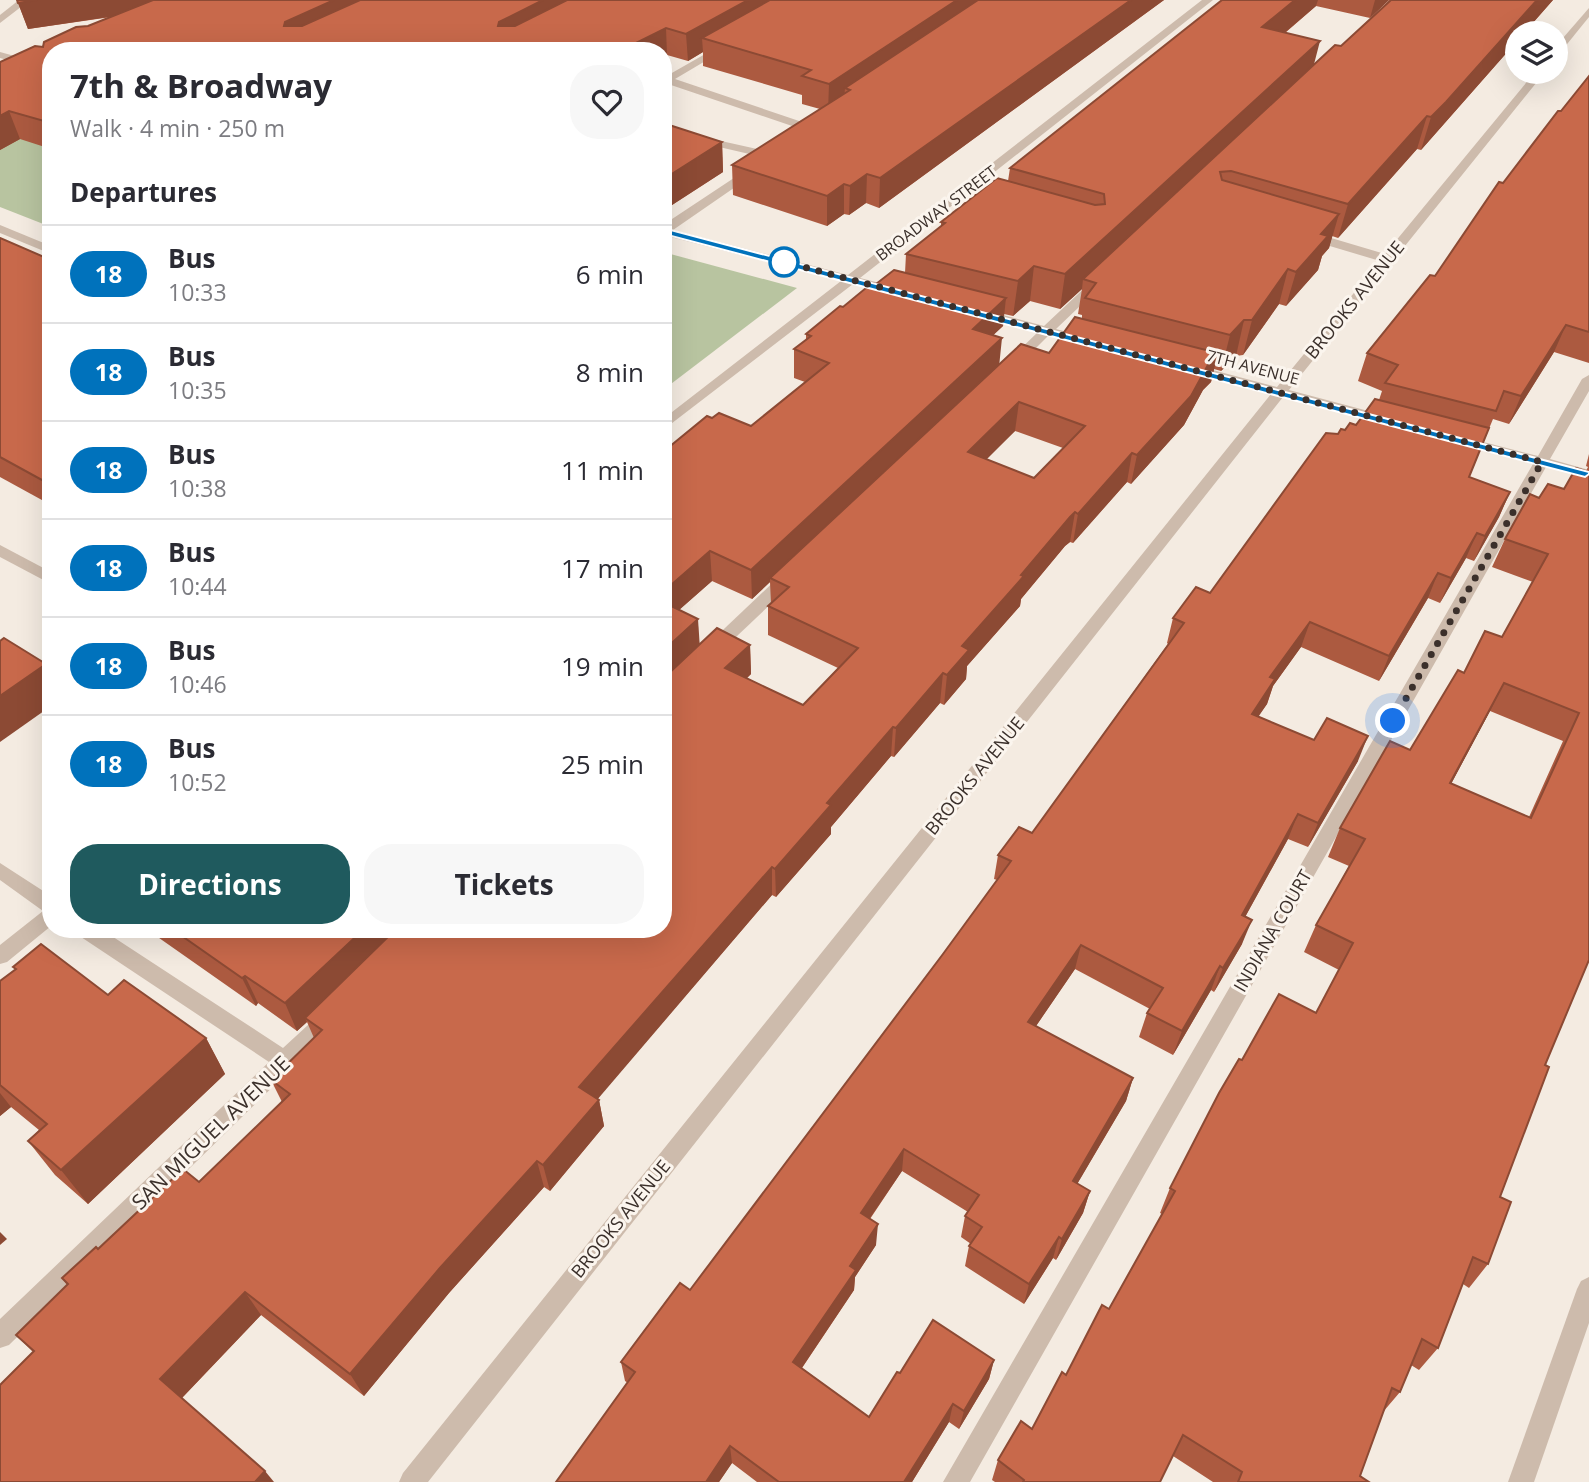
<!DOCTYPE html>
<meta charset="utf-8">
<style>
body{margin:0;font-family:"Open Sans",sans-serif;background:#f7f7f7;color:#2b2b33;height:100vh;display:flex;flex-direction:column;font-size:26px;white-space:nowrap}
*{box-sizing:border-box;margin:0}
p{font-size:23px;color:#7c7c81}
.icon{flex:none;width:38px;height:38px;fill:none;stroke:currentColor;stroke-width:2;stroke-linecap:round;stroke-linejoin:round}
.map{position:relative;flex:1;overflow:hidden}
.side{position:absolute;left:42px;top:42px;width:630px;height:896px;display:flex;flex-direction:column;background:#fff;border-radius:28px;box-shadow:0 7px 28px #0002}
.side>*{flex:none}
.badge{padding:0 14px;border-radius:23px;font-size:24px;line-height:46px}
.fabs{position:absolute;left:1505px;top:21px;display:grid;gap:14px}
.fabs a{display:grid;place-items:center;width:63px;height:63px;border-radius:50%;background:#fff;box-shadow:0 7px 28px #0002;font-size:35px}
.you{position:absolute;width:35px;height:35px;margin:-18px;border:5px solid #fff;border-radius:50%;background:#1a73e8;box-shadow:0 0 0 10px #1a73e833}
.map>.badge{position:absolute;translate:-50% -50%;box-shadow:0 0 0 4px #fff}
h2{padding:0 28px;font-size:26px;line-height:63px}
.round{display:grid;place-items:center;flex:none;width:74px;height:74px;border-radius:28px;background:#f7f7f7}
.overview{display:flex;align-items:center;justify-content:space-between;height:119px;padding:0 28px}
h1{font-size:33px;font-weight:700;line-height:52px}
.cta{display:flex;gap:14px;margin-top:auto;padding:14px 28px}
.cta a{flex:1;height:80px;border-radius:28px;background:#1f5a5e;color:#fff;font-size:28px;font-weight:700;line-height:80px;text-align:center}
.cta a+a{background:#f7f7f7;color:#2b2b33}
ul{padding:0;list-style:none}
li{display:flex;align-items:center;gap:21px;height:98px;padding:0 28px;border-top:2px solid #e1e1e2}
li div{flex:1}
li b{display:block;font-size:26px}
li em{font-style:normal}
li .badge{min-width:77px;font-weight:700;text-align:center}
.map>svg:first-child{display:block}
</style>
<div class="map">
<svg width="1589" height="1482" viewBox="0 0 1589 1482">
<rect width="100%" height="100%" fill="#f4ebe1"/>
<g fill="#b8c4a0">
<polygon points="0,74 51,88 51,227 0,207"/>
<polygon points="663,252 797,288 663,390"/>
</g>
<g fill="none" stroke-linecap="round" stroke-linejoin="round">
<g fill="#cdbbac" fill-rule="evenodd">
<polygon points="19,0 30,0 0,23 0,15"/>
<polygon points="1202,0 1213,0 860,278 896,287 896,293 853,284 663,430 663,419 841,281 663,235 663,225 749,168 757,168 757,172 673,230 848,275"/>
<polygon points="1589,8 1589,17 1559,54 1556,55 1556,46"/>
<polygon points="721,45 729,47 675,79 811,125 811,129 758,156 663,134 663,128 757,149 798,128 668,84 663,85 663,78"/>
<polygon points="0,52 51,66 51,72 0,58"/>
<polygon points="1535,72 1545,72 1289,390 1391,417 1391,423 1386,424 1283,397 428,1482 399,1482 403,1473 1271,394 1185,371 1185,365 1190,364 1277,387 1380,261 1303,238 1303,232 1311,232 1385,254"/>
<polygon points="0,225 51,246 51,254 0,233"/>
<polygon points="1097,279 1101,280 1101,286 1056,329 1090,338 1090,344 1049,335 1018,366 1008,366 1006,363 1038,332 974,313 980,309 1044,326 1093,280"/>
<polygon points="1589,375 1589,391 1550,459 1589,470 1589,478 1546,467 970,1482 943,1482 1533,464 1455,443 1453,440 1460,436 1538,456 1582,379"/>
<polygon points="0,545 51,572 51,584 0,557"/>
<polygon points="788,573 794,574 796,578 794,582 718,654 706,654 704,650 706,646 782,574"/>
<polygon points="0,863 51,896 51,926 7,962 0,964 0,945 43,911 0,880"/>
<polygon points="75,929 101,929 283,1048 321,1013 328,1010 335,1013 338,1019 335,1025 292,1068 9,1345 0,1348 0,1319 269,1062 78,935"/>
<polygon points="1589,1277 1589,1323 1534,1482 1508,1482 1577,1289 1581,1281"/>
</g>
</g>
<g fill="#ac5a40" fill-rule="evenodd">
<polygon points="17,0 1164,0 879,208 866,203 849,215 844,214 827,226 733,195 732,165 820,109 802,104 802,95 703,66 703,52 688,61 667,55 663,57 663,51 51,51 51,149 20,139 0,150 0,62 43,47 111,17 28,29"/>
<path d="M1222 0H1389L1370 18 1316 6 1285 33 1314 64 1341 46 1390 0H1553L1524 33H1517V41L1421 150 1417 149 1338 238 1332 236 1329 248 1322 256 1318 270 1286 306 1279 304 1243 355 1236 356 1221 371 1214 369 1211 382 1203 390 1184 425 1131 484 1127 482 1073 543 1070 542 1065 546 1021 599 1020 606 967 666 966 679 944 705 940 703 894 757 891 756 831 827V834L776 897 772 895 597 1099 599 1100 604 1126 550 1191 544 1187 449 1293 364 1396 261 1315 182 1398 33 1352 16 1335 67 1285 62 1278 98 1249 199 1182 282 1102 271 1080 314 1038 307 1022 297 1031 258 1003 256 1006 152 933 150 929H663V452L712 418 751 426 805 382 794 378V349L806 340V334L876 284 905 273 906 254 941 227V222L1008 181 1010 168ZM1082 289 1078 314 1082 315V318L1049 353 999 365 993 335 1003 326 1004 314 1013 316 1030 301 1060 309ZM1015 431 1063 448 1034 478 986 459ZM712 581 752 599 770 582 771 603 768 606V635L838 668 803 705 747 678 751 674 750 645 700 644 679 610Z"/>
<polygon points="1589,76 1589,363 1554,352 1509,424 1493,419 1469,477 1510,492 1499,517 1474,561 1466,558 1440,603 1428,598 1379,681 1301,647 1273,686 1267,704 1258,716 1358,761 1308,847 1288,839 1245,917 1242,944 1214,992 1211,990 1173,1055 1139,1037 1147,1013 1150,1009 1075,969 1036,1026 1133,1078 1126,1101 1077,1184 1090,1191 1083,1213 1056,1260 1053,1258 1024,1304 965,1266 969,1246 971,1244 961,1237 965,1216 968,1212 902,1171 870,1219 876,1245 855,1277 854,1290 802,1368 869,1417 900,1373 994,1360 989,1379 959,1429 949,1422 912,1482 757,1482 732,1463 719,1482 556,1482 628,1383 625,1381 621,1362 690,1290 943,954 997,880 994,879 998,855 1032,833 1168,644 1167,643 1173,618 1210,593 1338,434 1356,425 1379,400 1382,391 1358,381 1367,353 1435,276 1503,183"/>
<polygon points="663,123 722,142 723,172 672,205 663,203"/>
<polygon points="0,238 51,260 51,505 0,477"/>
<path d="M1589 454V960L1545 1065 1500 1197 1488 1264 1469 1288 1463 1284 1438 1348 1419 1370 1411 1365 1400 1392 1383 1412 1360 1476 1369 1482H1213L1173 1456 1160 1482H995L992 1480 998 1460 1032 1429 1109 1309 1162 1214 1160 1213 1170 1188 1242 1060 1316 1013 1339 970 1304 952 1316 925 1349 866 1328 857 1340 828 1410 750 1464 673 1502 637 1533 582 1492 567 1505 539 1539 498 1564 489 1586 471 1588 467 1586 466ZM1490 711 1563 741 1529 817 1451 784Z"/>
<polygon points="13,967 108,995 206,1038 225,1074 88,1204 55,1175 28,1141 39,1130 11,1107 0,1116 0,981 15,970"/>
</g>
<g fill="#8c4a34">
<polygon points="37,0 198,0 182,6 28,29 18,3"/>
<polygon points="334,0 398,0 291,51 284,26 285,22"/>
<polygon points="543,0 598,0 502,51 498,26 499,22"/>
<polygon points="748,0 795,0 702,38 703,52 688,61 686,34"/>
<polygon points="957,0 994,0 850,90 845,88 844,101 828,112 829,84"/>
<polygon points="1131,0 1164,0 879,208 880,178"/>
<polygon points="1295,0 1318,0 1316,6 1255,58 1262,27"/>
<polygon points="1375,0 1389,0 1370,18"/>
<polygon points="1537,0 1553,0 1524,33 1517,33 1517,41 1421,150 1431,117"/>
<polygon points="666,28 667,55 663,57 663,51 620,51"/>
<polygon points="1320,41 1312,72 1083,279 1082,289 1060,309 1065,274"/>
<polygon points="9,111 20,139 0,150 0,116"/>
<polygon points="1427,116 1417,149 1338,238 1348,204"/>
<polygon points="722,142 723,172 672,205 670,175"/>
<polygon points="867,174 866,203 849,215 850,186"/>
<polygon points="844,184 844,214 827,226 827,196"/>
<polygon points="1339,214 1329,248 1322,256 1318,270 1286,306 1296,272 1321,234"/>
<polygon points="1034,266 1030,301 1013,316 1018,281"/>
<polygon points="1288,269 1279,304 1243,355 1252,320"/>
<polygon points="1006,298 1003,326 970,357 973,329"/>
<polygon points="1244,320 1236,356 1221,371 1230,335"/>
<polygon points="1566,325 1554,352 1509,424 1521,396"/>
<polygon points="1002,338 999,367 770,578 770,582 752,599 751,570"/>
<polygon points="1218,353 1211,382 1203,390 1184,425 1131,484 1137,455 1210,361"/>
<polygon points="1019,402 1015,431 965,481 968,452"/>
<polygon points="1132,453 1127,482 1073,543 1078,514"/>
<polygon points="1510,492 1499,517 1474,561 1485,536"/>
<polygon points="1075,512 1070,542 1065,546 1021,599 1020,606 967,666 966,679 944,705 947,675 962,646 1070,517"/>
<polygon points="1477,533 1466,558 1440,603 1451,578"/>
<polygon points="710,551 712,581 663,624 663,592"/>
<polygon points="1438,573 1428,598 1379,681 1389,656"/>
<polygon points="698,619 700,649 663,683 663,651"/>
<polygon points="1310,622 1301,647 1273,686 1267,704 1244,738 1252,714 1270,677"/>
<polygon points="750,645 751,674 727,697 725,668"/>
<polygon points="46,664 51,673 51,706 0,742 0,696"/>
<polygon points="943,673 940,703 894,757 896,728"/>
<polygon points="1504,683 1490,711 1436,812 1450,783"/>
<polygon points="893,727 891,756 831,827 831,834 776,897 775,869 827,803"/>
<polygon points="1368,736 1358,761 1308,847 1318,823"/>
<polygon points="1298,814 1288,839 1233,939 1242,915"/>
<polygon points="772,867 772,895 585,1114 579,1087"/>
<polygon points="1252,920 1242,944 1214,992 1223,968"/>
<polygon points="364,929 404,929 305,1018 307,1022 297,1031 285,1003"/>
<polygon points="1081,945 1075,969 1023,1045 1028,1022"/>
<polygon points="1220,966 1211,990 1173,1055 1182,1031"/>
<polygon points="245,976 258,1003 256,1006 242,978"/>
<polygon points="206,1038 225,1074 88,1204 61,1170"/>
<polygon points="1133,1078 1126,1101 1066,1203 1073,1181"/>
<polygon points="0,1093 11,1107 0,1116"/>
<polygon points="599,1100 604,1126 550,1191 543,1165"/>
<polygon points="904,1149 902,1171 859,1234 861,1213"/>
<polygon points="537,1161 544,1187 449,1293 364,1396 350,1374 439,1269"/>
<polygon points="1090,1191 1083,1213 1056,1260 1062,1239"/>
<polygon points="878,1224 876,1245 855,1277 854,1290 793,1381 793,1362 850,1266"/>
<polygon points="0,1232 7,1239 0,1245"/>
<polygon points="1059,1237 1053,1258 1024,1304 1029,1284"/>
<polygon points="245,1292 261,1315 179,1401 160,1379"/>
<polygon points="994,1360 989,1379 959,1429 964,1411"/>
<polygon points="953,1404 949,1422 912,1482 904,1482"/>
<polygon points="730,1446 732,1463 719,1482 706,1482"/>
<polygon points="265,1471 274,1482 255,1482"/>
</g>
<g fill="#c8694b" stroke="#8c4a34" stroke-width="2" fill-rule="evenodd">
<polygon points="17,0 37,0 18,3"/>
<polygon points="153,0 334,0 285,22 284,26 302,26 360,0 543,0 499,22 498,26 515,26 567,0 748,0 686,34 666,28 620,51 51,51 51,123 9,111 0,116 0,62 35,46 43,47 44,42 76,27 88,26"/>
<polygon points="770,0 957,0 829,84 802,76 811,70 702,38"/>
<polygon points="978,0 1131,0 880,178 867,174 850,186 844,184 827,196 732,165 850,90 845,88"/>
<polygon points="1222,0 1295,0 1262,27 1320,41 1065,274 1034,266 1018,281 906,254 945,223 941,222 997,178 1095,205 1105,204 1104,194 1010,168"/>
<polygon points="1391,0 1537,0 1446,102 1431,117 1427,116 1348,204 1231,171 1220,172 1222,180 1339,214 1321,234 1328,236 1296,272 1288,269 1252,320 1244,320 1230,335 1085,298 1096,283 1083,279 1335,45 1341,46"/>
<polygon points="1589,76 1589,332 1566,325 1521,396 1504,391 1496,411 1385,383 1398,365 1367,353 1430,275 1435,276 1499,182 1503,183 1558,111 1561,111"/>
<polygon points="663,123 722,142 670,175 663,174"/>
<polygon points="0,238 51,260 51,485 0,457"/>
<polygon points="894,270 1006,298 973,329 1002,338 751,570 710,551 663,592 663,452 707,416 712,418 719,413 751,426 829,363 794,349 811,336 806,334 840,306 843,307 872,283 876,284"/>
<path d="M1075 317 1218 353 1210 361 1191 396 1137 455 1132 453 1078 514 1075 512 1070 517 1021 575 1024 576 962 646 969 650 947 675 943 673 896 728 893 727 827 803 831 805 775 869 772 867 579 1087 599 1100 543 1165 537 1161 439 1269 350 1374 245 1292 160 1379 265 1471 255 1482H0V1385L34 1351 16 1335 68 1284 62 1278 96 1247 98 1249 183 1169 199 1182 290 1094 271 1080 322 1030 305 1018 396 929H663V675L668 674 717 628 750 645 725 668 803 705 858 648 768 606 789 587 770 578 1021 344 1049 353ZM1019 402 1085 426 1034 478 968 452Z"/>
<polygon points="1375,399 1489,428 1469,477 1510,492 1485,536 1477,533 1451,578 1438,573 1389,656 1310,622 1270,677 1275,679 1252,714 1314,740 1327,718 1368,736 1318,823 1298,814 1242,915 1252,920 1223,968 1220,966 1182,1031 1147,1013 1163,988 1081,945 1028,1022 1133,1078 1073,1181 1090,1191 1062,1239 1059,1237 1029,1284 969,1246 982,1227 965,1216 979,1195 904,1149 861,1213 878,1224 850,1266 856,1270 793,1362 869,1417 897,1372 900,1373 933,1320 994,1360 964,1411 953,1404 904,1482 779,1482 730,1446 706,1482 556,1482 635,1372 621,1362 680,1283 690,1290 943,954 1011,861 998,855 1019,827 1032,833 1184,623 1173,618 1196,587 1210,593 1326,433 1338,434 1341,429 1345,430 1350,423 1356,425"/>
<path d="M1576 468 1589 472V960L1545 1065 1549 1067 1500 1197 1511 1202 1488 1264 1473 1257 1438 1348 1422 1339 1400 1392 1392 1388 1360 1476 1369 1482H1238L1242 1472 1183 1435 1160 1482H1023L1024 1480 998 1460 1021 1421 1032 1429 1062 1372 1066 1375 1102 1305 1109 1309 1175 1191 1170 1188 1219 1093 1239 1059 1242 1060 1279 994 1316 1013 1353 943 1316 925 1365 839 1340 828 1390 741 1410 750 1458 670 1464 673 1485 631 1502 637 1548 554 1505 539 1530 494 1539 498 1548 484 1564 489ZM1504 683 1579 713 1531 818 1450 783Z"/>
<polygon points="663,602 698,619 663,651"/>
<polygon points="4,638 46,664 0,696 0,641"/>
<polygon points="172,929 364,929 285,1003 245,976 242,978"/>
<polygon points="41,944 108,995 124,980 206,1038 61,1170 28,1141 47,1124 0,1085 0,981 16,969 13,967"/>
</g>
<polygon fill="#0072bc" stroke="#fff" stroke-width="2" points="663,228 1589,472 1589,474 1585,477 660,233 659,231"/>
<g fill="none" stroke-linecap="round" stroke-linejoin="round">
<polyline stroke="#3b302b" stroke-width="7" stroke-dasharray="0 12.6" points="784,262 777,260 1542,462 1393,721"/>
</g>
<circle fill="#fff" stroke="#0072bc" stroke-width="3.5" cx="784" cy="262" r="14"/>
<g text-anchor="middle" stroke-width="6" stroke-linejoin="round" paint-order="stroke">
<g font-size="16" fill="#3b302b" stroke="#fbf5ee">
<text transform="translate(936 213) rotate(-37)" y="6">BROADWAY STREET</text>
<text transform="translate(1253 367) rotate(15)" y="6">7TH AVENUE</text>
</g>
<g font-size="18" fill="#3b302b" stroke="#fbf5ee">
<text transform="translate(1355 300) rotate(-51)" y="6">BROOKS AVENUE</text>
<text transform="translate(975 776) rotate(-51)" y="6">BROOKS AVENUE</text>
<text transform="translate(1273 931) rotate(-60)" y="6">INDIANA COURT</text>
<text transform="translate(621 1219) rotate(-51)" y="6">BROOKS AVENUE</text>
</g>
<g font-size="21" fill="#3b302b" stroke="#fbf5ee">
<text transform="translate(211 1133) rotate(-44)" y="7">SAN MIGUEL AVENUE</text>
</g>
</g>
</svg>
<div class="fabs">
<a><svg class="icon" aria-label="layers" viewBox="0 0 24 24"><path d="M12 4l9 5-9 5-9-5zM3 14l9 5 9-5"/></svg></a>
</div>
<div class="you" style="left:1393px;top:721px"></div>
<section class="side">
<div class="overview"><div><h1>7th &amp; Broadway</h1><p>Walk · 4 min · 250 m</p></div><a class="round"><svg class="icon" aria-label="heart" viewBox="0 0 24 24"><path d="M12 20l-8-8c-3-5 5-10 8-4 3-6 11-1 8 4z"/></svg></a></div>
<h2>Departures</h2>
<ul>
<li><span class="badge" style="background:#0072bc;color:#fff">18</span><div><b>Bus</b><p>10:33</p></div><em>6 min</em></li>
<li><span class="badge" style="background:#0072bc;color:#fff">18</span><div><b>Bus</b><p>10:35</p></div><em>8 min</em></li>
<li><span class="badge" style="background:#0072bc;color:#fff">18</span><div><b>Bus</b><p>10:38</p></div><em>11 min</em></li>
<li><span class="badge" style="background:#0072bc;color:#fff">18</span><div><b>Bus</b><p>10:44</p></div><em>17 min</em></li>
<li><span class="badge" style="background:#0072bc;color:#fff">18</span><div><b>Bus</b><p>10:46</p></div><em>19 min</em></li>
<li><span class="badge" style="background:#0072bc;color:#fff">18</span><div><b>Bus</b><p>10:52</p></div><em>25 min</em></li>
</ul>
<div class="cta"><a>Directions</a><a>Tickets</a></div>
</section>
</div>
